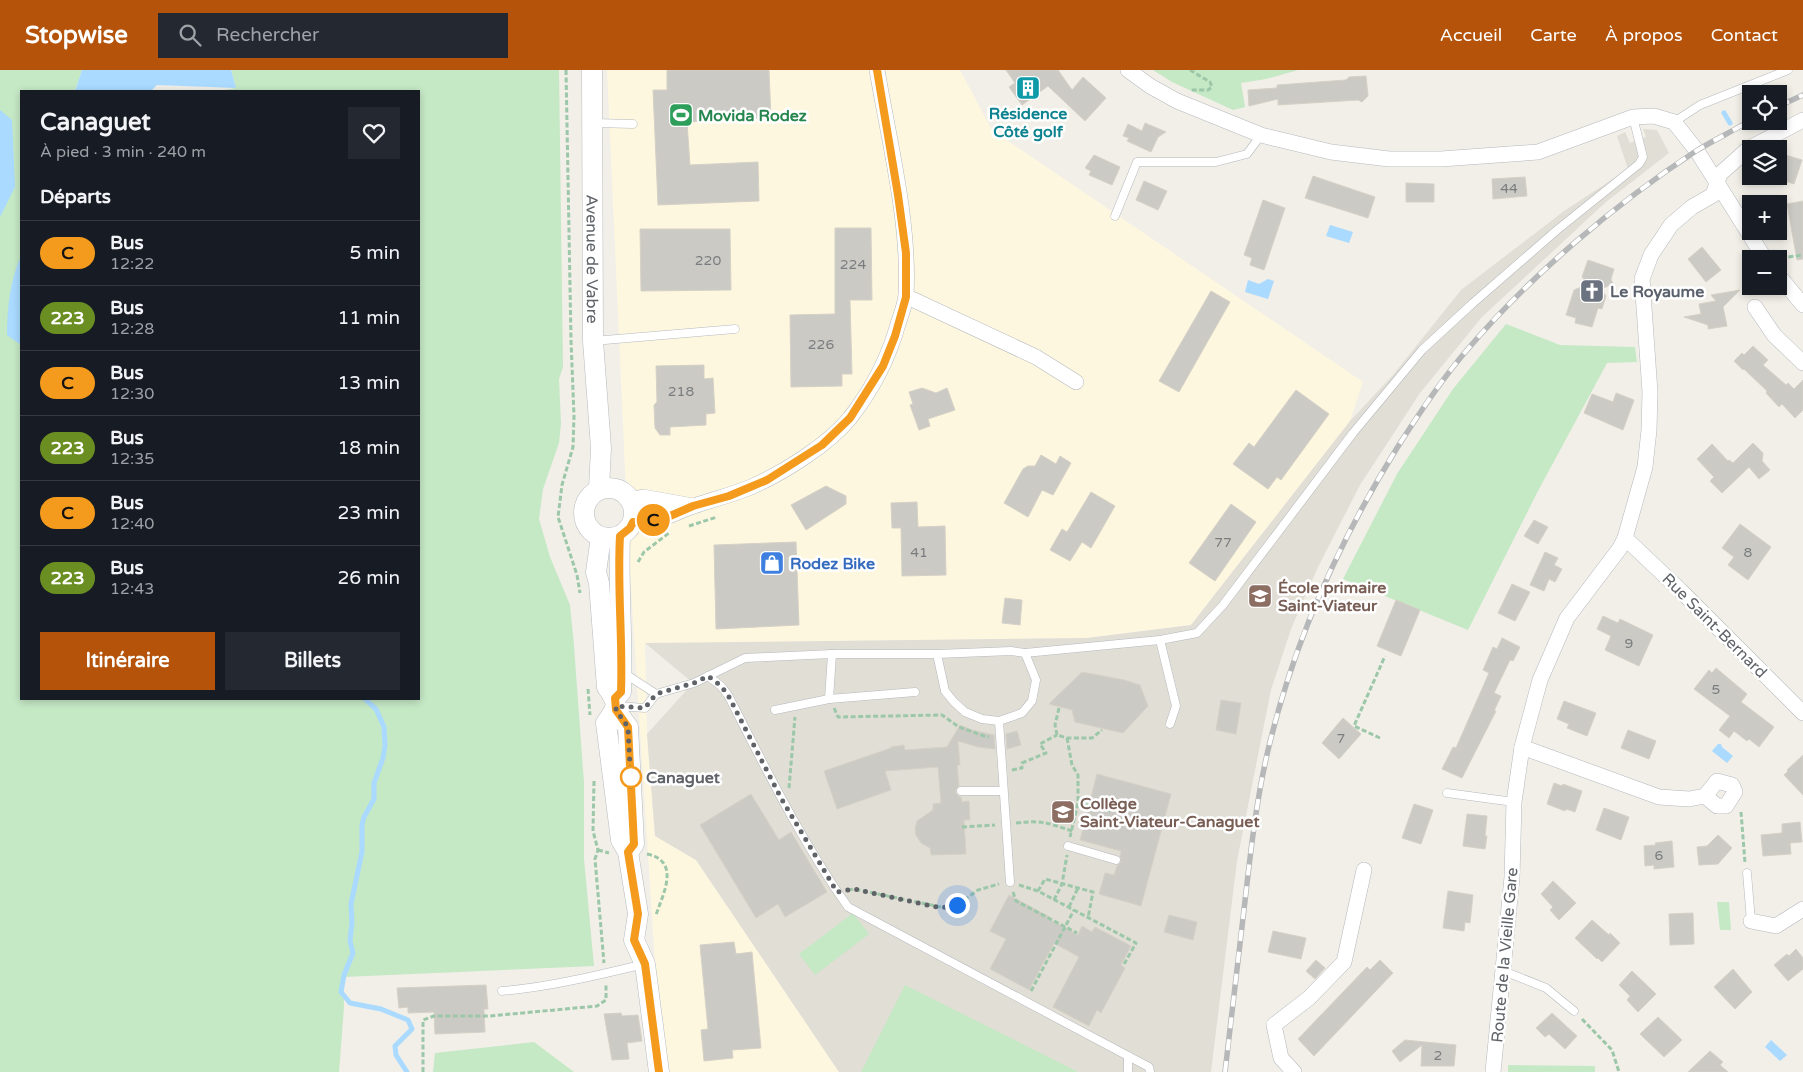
<!DOCTYPE html>
<html lang="fr">
<meta charset="utf-8">
<style>
body{margin:0;font-family:"Varela Round",sans-serif;background:#242831;color:#f1f3f6;height:100vh;display:flex;flex-direction:column;font-size:19px;white-space:nowrap}
*{box-sizing:border-box;margin:0}
p{font-size:16px;color:#9ea1a6}
.icon{flex:none;width:28px;height:28px;fill:none;stroke:currentColor;stroke-width:2;stroke-linecap:round;stroke-linejoin:round}
.map{position:relative;flex:1;overflow:hidden}
.details{position:absolute;left:20px;top:20px;width:400px;height:610px;display:flex;flex-direction:column;background:#171b24;border-radius:0px;box-shadow:0 2px 8px #0003}
.details>*{flex:none}
.badge{padding:0 10px;border-radius:16px;font-size:18px;line-height:32px}
.buttons{position:absolute;left:1742px;top:15px;display:grid;gap:10px}
.buttons a{display:grid;place-items:center;width:45px;height:45px;border-radius:0px;background:#171b24;box-shadow:0 2px 8px #0003;font-size:25px}
.you{position:absolute;width:25px;height:25px;margin:-12px;border:4px solid #fff;border-radius:50%;background:#1a73e8;box-shadow:0 0 0 8px #1a73e833}
.map>.badge{position:absolute;translate:-50% -50%;box-shadow:0 0 0 2px #fff}
h2{padding:0 20px;font-size:19px;line-height:45px}
.round{display:grid;place-items:center;flex:none;width:52px;height:52px;border-radius:0px;background:#242831}
.summary{display:flex;align-items:center;justify-content:space-between;height:85px;padding:0 20px}
h1{font-size:24px;font-weight:800;line-height:38px}
.action{display:flex;gap:10px;margin-top:auto;padding:10px 20px}
.action a{flex:1;height:58px;border-radius:0px;background:#b45309;color:#fff;font-size:20px;font-weight:800;line-height:58px;text-align:center}
.action a+a{background:#242831;color:#f1f3f6}
ul{padding:0;list-style:none}
li{display:flex;align-items:center;gap:15px;height:65px;padding:0 20px;border-top:1px solid #363941}
li div{flex:1}
li b{display:block;font-size:19px}
li em{font-style:normal}
li .badge{min-width:55px;font-weight:700;text-align:center}
header{display:flex;align-items:center;gap:30px;box-sizing:border-box;height:70px;padding:0 25px;background:#b45309;color:#fff}
header strong{font-size:24px}
nav{display:flex;gap:28px;margin-inline-start:auto;font-size:18px}
.search{width:350px;height:45px;background:#242831;display:flex;align-items:center;gap:12px;box-sizing:border-box;padding:0 18px;border-radius:0px;color:#9ea1a6;font-size:19px}
.map>svg:first-child{display:block}
</style>
<header>
<strong>Stopwise</strong>
<div class="search"><svg class="icon" aria-label="search" viewBox="0 0 24 24"><circle cx="10" cy="10" r="6"/><path d="M15 15l6 6"/></svg>Rechercher</div>
<nav><a>Accueil</a><a>Carte</a><a>À propos</a><a>Contact</a></nav>
</header>
<div class="map">
<svg width="1803" height="1002" viewBox="0 0 1803 1002">
<rect width="100%" height="100%" fill="#f1efe8"/>
<polygon fill="#fef7e0" points="607,0 960,0 992,60 1363,312 1350,351 1191,555 1087,568 645,574 647,664 655,766 696,790 839,1002 662,1002 629,488"/>
<polygon fill="#e1ded6" points="1643,59 1657,60 1669,83 1606,132 1482,247 1420,323 1360,415 1318,497 1291,559 1271,620 1237,791 1211,1002 839,1002 696,790 655,766 647,664 693,613 645,573 1087,568 1191,555 1350,351 1393,305 1461,220 1564,141 1628,99 1617,66 1625,62 1630,73 1646,67"/>
<g fill="#c5e8c5">
<polygon points="0,0 82,0 75,21 21,21 21,629 419,629 419,21 217,21 236,18 231,0 559,0 563,297 559,309 561,354 559,373 543,419 539,449 550,487 570,535 574,576 584,713 584,789 594,896 343,907 344,937 339,1002 0,1002"/>
<polygon points="1153,0 1298,0 1266,9 1241,13 1245,37 1233,40 1172,12"/>
<polygon points="1506,254 1560,275 1635,277 1637,292 1607,293 1538,421 1468,560 1343,509 1397,404 1453,319"/>
<polygon points="1717,832 1729,832 1731,860 1720,860"/>
<polygon points="853,843 869,864 815,905 799,884"/>
<polygon points="905,915 1078,1002 861,1002"/>
<polygon points="534,972 574,1002 433,1002 435,983"/>
<polygon points="1508,995 1595,996 1595,1002 1508,1002"/>
</g>
<g fill="#aadaff">
<polygon points="82,0 231,0 236,18 157,15 151,21 75,21"/>
<polygon points="0,40 12,50 15,117 0,147"/>
<polygon points="1330,155 1353,162 1349,173 1326,166"/>
<path d="M21 186V275L7 265C7 239 10 210 21 186Z"/>
<polygon points="1268,209 1274,211 1268,229 1245,222 1248,210 1259,214"/>
<polygon points="1718,674 1721,674 1722,677 1733,686 1727,693 1712,681"/>
<polygon points="1771,970 1787,985 1780,991 1765,977"/>
</g>
<g fill="none" stroke-linecap="round" stroke-linejoin="round">
<g stroke="#aadaff" stroke-width="5">
<polyline points="1724,43 1730,53"/>
<polyline points="365,629 376,639 384,657 385,675 383,688 374,713 374,729 364,747 362,755 362,782 351,834 352,852 350,871 353,883 344,905 341,922 350,933 381,939 408,950 412,959 395,976 396,985 407,1002"/>
</g>
</g>
<g fill="#cccac5" stroke="#d6d1c6">
<polygon points="667,0 769,0 771,48 687,52 690,95 758,92 759,131 658,135 653,20 667,20"/>
<polygon points="1006,0 1058,0 1072,20 1083,7 1106,28 1085,51 1048,16 1022,35 1009,17 1015,13"/>
<polygon points="1366,6 1368,26 1362,32 1358,30 1278,35 1278,29 1249,36 1248,20 1277,18 1277,15 1346,10 1349,7"/>
<polygon points="1145,53 1166,62 1158,67 1151,82 1127,71 1129,68 1123,66 1128,54 1142,61"/>
<polygon points="1779,83 1802,90 1794,114 1779,109"/>
<polygon points="1094,85 1120,97 1112,115 1089,105 1091,101 1085,98"/>
<polygon points="1313,106 1375,127 1368,148 1305,128"/>
<polygon points="1525,107 1527,126 1493,129 1492,109"/>
<polygon points="1144,111 1167,121 1158,140 1136,130"/>
<polygon points="1406,113 1434,114 1434,132 1406,132"/>
<polygon points="1263,130 1285,138 1264,200 1250,195 1252,188 1244,185"/>
<polygon points="1803,131 1803,189 1797,190 1787,134"/>
<polygon points="835,158 871,158 872,230 850,230 852,304 842,304 842,316 791,317 790,245 835,244"/>
<polygon points="640,159 730,159 731,220 641,221"/>
<polygon points="1702,177 1721,200 1706,212 1688,189"/>
<polygon points="1588,190 1614,199 1611,209 1613,214 1601,219 1606,226 1602,239 1598,238 1592,257 1575,253 1576,248 1566,245 1574,220 1588,214 1582,207"/>
<polygon points="1740,220 1723,237 1727,256 1708,259 1708,255 1684,247 1701,244 1699,234 1716,231 1711,225"/>
<polygon points="1211,221 1230,232 1179,322 1159,311"/>
<polygon points="1753,276 1768,290 1763,295 1786,315 1788,313 1794,319 1803,310 1803,340 1795,348 1782,334 1779,337 1766,323 1767,321 1744,299 1743,300 1734,291 1742,283 1744,285"/>
<polygon points="704,295 704,309 713,308 715,343 706,344 706,355 670,357 670,365 660,365 655,358 654,335 657,332 656,296"/>
<polygon points="922,318 936,323 947,318 955,340 928,349 930,356 919,360 910,335 913,334 909,322"/>
<polygon points="1296,320 1329,344 1281,410 1277,407 1268,419 1233,394 1249,373 1254,377"/>
<polygon points="1616,323 1634,330 1623,360 1584,343 1592,324 1613,332"/>
<polygon points="1753,373 1763,383 1762,391 1770,400 1759,409 1749,397 1722,423 1710,411 1714,407 1697,389 1712,374 1728,391 1729,390 1733,393"/>
<polygon points="1041,385 1056,394 1060,386 1071,393 1053,425 1042,420 1028,447 1004,433 1023,399 1028,396 1035,396"/>
<polygon points="826,416 846,426 846,434 806,460 791,435"/>
<polygon points="1091,422 1115,436 1091,478 1082,472 1070,491 1050,480 1062,459 1067,462"/>
<polygon points="917,432 918,457 945,456 946,505 902,506 901,458 892,458 891,433"/>
<polygon points="1231,434 1256,452 1215,511 1189,493"/>
<polygon points="1534,450 1548,457 1538,474 1524,466"/>
<polygon points="1740,454 1771,477 1748,510 1728,495 1734,487 1722,478"/>
<polygon points="796,472 799,555 716,559 714,475"/>
<polygon points="1545,482 1558,488 1554,495 1562,499 1555,512 1549,509 1544,521 1530,515"/>
<polygon points="1512,514 1530,522 1515,551 1498,543"/>
<polygon points="1005,528 1022,530 1020,555 1002,553"/>
<polygon points="1396,530 1420,540 1401,586 1377,576"/>
<polygon points="1603,546 1618,553 1620,549 1653,565 1639,596 1605,580 1611,566 1597,559"/>
<polygon points="1502,568 1520,577 1513,591 1510,590 1494,623 1501,626 1494,641 1496,641 1462,708 1442,699 1453,677 1456,678 1489,603 1483,600 1493,577 1497,579"/>
<polygon points="1716,598 1747,624 1741,632 1774,657 1759,677 1749,669 1747,671 1734,661 1729,668 1719,660 1730,646 1694,619 1709,600 1712,603"/>
<polygon points="1082,602 1124,610 1140,615 1148,636 1123,663 1075,652 1072,640 1049,634"/>
<polygon points="1221,630 1241,633 1236,664 1216,660"/>
<polygon points="1564,631 1596,643 1587,666 1567,658 1569,654 1557,649"/>
<polygon points="1343,648 1361,664 1339,689 1322,673"/>
<polygon points="960,655 972,660 994,665 995,679 978,677 958,671 960,695 957,695 959,716 955,721 958,726 961,727 962,732 969,731 970,750 964,750 966,784 931,785 930,778 921,773 916,765 915,759 917,751 933,740 933,734 941,733 938,697 885,701 891,720 837,739 824,701 891,678 891,677 904,675 905,680 947,677"/>
<polygon points="1628,660 1656,671 1649,689 1621,678"/>
<polygon points="1017,661 1021,675 1007,679 1006,664"/>
<polygon points="1803,685 1803,725 1784,705 1788,701 1787,700"/>
<polygon points="1097,704 1171,724 1141,836 1099,824 1105,803 1114,805 1117,796 1121,792 1120,786 1121,781 1080,770"/>
<polygon points="1554,713 1562,716 1563,714 1582,721 1575,742 1566,739 1565,741 1547,734"/>
<polygon points="751,724 779,770 791,762 827,822 785,847 778,834 756,848 700,755"/>
<polygon points="1414,734 1433,740 1421,774 1402,768"/>
<polygon points="1604,738 1629,747 1621,770 1596,760"/>
<polygon points="1467,744 1487,746 1485,766 1487,766 1485,779 1463,776"/>
<polygon points="1800,752 1802,772 1790,773 1791,784 1763,786 1761,765 1782,763 1782,754"/>
<polygon points="1718,765 1732,778 1718,794 1699,795 1697,777 1707,776"/>
<polygon points="1672,771 1674,797 1654,799 1654,795 1645,796 1644,776 1656,775 1655,773"/>
<polygon points="1553,811 1576,833 1559,850 1550,840 1553,837 1541,824"/>
<polygon points="1448,821 1473,825 1470,853 1465,852 1464,861 1443,858"/>
<polygon points="1009,825 1048,846 1047,848 1078,865 1082,856 1092,862 1095,857 1131,876 1121,895 1125,898 1101,943 1097,940 1089,956 1053,937 1079,887 1054,873 1029,920 990,899 1006,869 990,861"/>
<polygon points="1693,843 1694,874 1670,875 1669,844"/>
<polygon points="1169,845 1197,852 1193,870 1164,862"/>
<polygon points="1592,850 1609,865 1610,863 1620,873 1602,892 1598,888 1597,889 1575,868"/>
<polygon points="1273,861 1306,868 1301,889 1268,882"/>
<polygon points="734,872 736,884 752,882 761,978 732,980 733,988 704,991 701,960 708,959 700,875"/>
<polygon points="1796,879 1803,888 1803,899 1788,911 1774,895 1787,884 1789,886"/>
<polygon points="1316,890 1325,898 1315,909 1306,901"/>
<polygon points="1380,890 1393,903 1314,986 1298,969 1367,897 1370,900"/>
<polygon points="1733,899 1752,922 1735,939 1714,917"/>
<polygon points="1632,901 1656,924 1638,942 1627,930 1630,926 1619,915"/>
<polygon points="486,915 488,939 484,939 485,962 435,964 434,942 408,943 408,937 399,938 397,918"/>
<polygon points="621,943 622,946 638,945 642,971 627,973 629,989 612,990 604,944"/>
<polygon points="1552,943 1577,966 1565,979 1549,964 1545,967 1536,958"/>
<polygon points="1658,947 1682,970 1664,987 1640,964"/>
<polygon points="1405,970 1456,975 1454,996 1421,996 1422,975 1400,992 1392,981"/>
<polygon points="1710,981 1723,992 1720,995 1728,1002 1688,1002"/>
</g>
<g fill="none" stroke-linecap="round" stroke-linejoin="round">
<defs>
<g id="service">
<polyline points="1674,52 1700,35 1788,0"/>
<polyline points="594,53 633,54"/>
<polyline points="1115,146 1137,92 1216,92 1247,84 1261,65"/>
<polyline points="593,271 735,259"/>
<polyline points="1160,570 1176,636 1170,654"/>
<polyline points="1025,583 1160,570 1197,563 1223,535 1353,363 1422,280 1473,233 1557,160 1639,94 1643,87 1633,47"/>
<path d="M708 606 721 616 728 625C765 697 801 771 848 837L1128 986 1149 997 1150 1002"/>
<polyline points="656,624 694,613 745,588 832,584 937,584 1011,581 1025,583 1036,610 1032,631 1022,643 999,651 982,649 965,642 954,632 945,621 937,584"/>
<polyline points="829,629 832,584"/>
<polyline points="616,636 645,638 656,624 624,603"/>
<polyline points="775,640 829,629 915,622"/>
<polyline points="999,651 1010,812"/>
<polyline points="961,721 1002,721"/>
<polyline points="1447,723 1514,732"/>
<polyline points="1068,776 1116,790"/>
<polyline points="1747,803 1751,851"/>
<polyline points="1503,903 1511,904 1546,918 1574,941"/>
<path d="M502 921C550 917 598 905 645 894"/>
<polyline points="1128,986 1128,1002"/>
</g>
<g id="minor">
<polyline points="1128,0 1150,16 1177,31 1261,65 1331,82 1389,89 1441,89 1538,82 1633,47 1654,46 1674,52 1697,81 1765,189"/>
<polyline points="1779,206 1803,235"/>
<polyline points="906,227 914,230 1036,287 1076,312"/>
<polyline points="1755,237 1774,265 1803,293"/>
<polyline points="631,430 643,427 693,436"/>
<path d="M633 452C657 454 673 443 694 436 714 429 732 425 751 417 783 403 828 375 850 348 871 321 889 287 898 254 901 245 905 235 906 225 910 153 889 71 877 0"/>
<polyline points="1625,468 1680,520 1803,643"/>
<polyline points="1522,677 1659,727 1689,729 1705,726 1717,736 1726,736 1735,722 1732,715 1717,711 1705,726"/>
<polyline points="1751,851 1776,856 1803,839"/>
<polyline points="1294,1002 1281,988 1274,955 1309,928 1344,892 1364,800"/>
<polyline points="1493,1002 1512,807 1514,732 1522,677 1540,610 1567,548 1620,478 1625,468 1645,397 1649,360 1650,322 1642,209 1651,185 1671,155 1692,137 1713,125 1720,104 1748,79 1803,50"/>
</g>
<g id="secondary">
<path id="s1" d="M592 0 593 271 601 378 599 419"/>
<circle cx="609" cy="443" r="25"/>
<path d="M601 467 596 502 599 513 607 617C619 634 618 637 606 653L621 770 628 782 638 844 634 870 645 894 659 1002"/>
<path d="M615 628 621 622C623 570 618 518 620 466"/>
<polyline points="616,641 628,657 634,774 628,782"/>
</g>
</defs>
<use href="#service" stroke="#b5b8bc" stroke-width="9"/>
<use href="#minor" stroke="#b5b8bc" stroke-width="16"/>
<use href="#secondary" stroke="#b6babf" stroke-width="21"/>
<g stroke="#9cc7a9" stroke-width="3" stroke-dasharray="5 2.5" stroke-linecap="butt">
<polyline points="566,0 571,270 574,346 573,377 562,415 558,447 577,505 580,523"/>
<polyline points="1190,0 1210,12 1212,17 1208,20 1191,20"/>
<polyline points="1781,188 1803,185"/>
<polyline points="689,456 717,447"/>
<polyline points="638,492 644,482 669,463"/>
<polyline points="588,619 590,645"/>
<polyline points="834,638 838,647 942,645 959,657 984,666 989,667"/>
<polyline points="1059,638 1055,655 1057,665 1067,668 1092,668 1102,660"/>
<polyline points="1067,668 1072,695 1078,705 1078,733 1070,767"/>
<polyline points="1380,668 1354,656 1385,586"/>
<polyline points="1012,700 1022,698 1022,693 1046,683 1040,674 1057,665"/>
<polyline points="594,711 593,761 598,780 595,789 604,893"/>
<polyline points="789,718 795,647"/>
<polyline points="1078,733 1110,741"/>
<polyline points="1741,742 1745,793"/>
<path d="M1016 753C1042 750 1048 753 1072 761"/>
<polyline points="962,757 995,755"/>
<polyline points="598,780 609,783"/>
<path d="M647 784C681 791 663 824 656 845"/>
<polyline points="1019,815 1038,821 1136,873 1123,896"/>
<polyline points="848,820 854,819 941,837 957,835 978,820 999,814"/>
<polyline points="1038,821 1045,809 1093,822 1088,848"/>
<polyline points="1013,822 1016,831 1077,863"/>
<polyline points="1054,830 1062,814 1067,785"/>
<polyline points="1069,837 1078,818"/>
<polyline points="1031,921 1074,840"/>
<polyline points="1582,949 1612,980 1619,1002"/>
<polyline points="423,1002 423,950 434,946 490,946 597,936 606,930 606,914"/>
</g>
<use href="#service" stroke="#fff" stroke-width="8"/>
<use href="#minor" stroke="#fff" stroke-width="15"/>
<use href="#secondary" stroke="#fff" stroke-width="20"/>
<defs>
<g id="rail">
<polyline points="1779,36 1803,25"/>
<path d="M1225 1002C1232 945 1238 888 1245 831 1251 778 1257 724 1270 672 1296 566 1340 470 1397 378 1418 345 1441 310 1467 280 1530 206 1615 134 1696 81 1714 70 1733 61 1751 50"/>
</g>
</defs>
<use href="#rail" stroke="#b6b7b8" stroke-width="5.5"/>
<use href="#rail" stroke="#fff" stroke-width="4" stroke-dasharray="11" stroke-linecap="butt"/>
</g>
<g fill="none" stroke-linecap="round" stroke-linejoin="round">
<defs>
<path id="line" d="M659 1002 645 894 634 870 638 844 628 782 634 774 628 657 616 640 615 628 621 622C623 570 617 518 620 466L630 458 633 452 643 453 670 446 693 436 729 426 767 410 822 375 850 348 883 296 895 266 906 227V183L898 125 877 0"/>
</defs>
<use href="#line" stroke="#fff" stroke-width="11"/>
<use href="#line" stroke="#f49b1e" stroke-width="8"/>
<polyline stroke="#5f6368" stroke-width="5" stroke-dasharray="0 9" points="631,707 631,716 628,657 616,640 616,636 645,638 656,624 694,613 708,606 721,616 728,625 781,728 837,822 854,819 941,838 957,835"/>
</g>
<defs>
<symbol id="building-square" viewBox="-11 -11 22 22"><rect x="-9" y="-9" width="18" height="18" rx="4" fill="#0f9aa8" stroke="#fff"/><path d="M-4-6H4V6H1V3H-1V6H-4ZM-2.5-4.3h1.7v1.8h-1.7ZM.8-4.3h1.7v1.8H.8ZM-2.5-1h1.7V.8h-1.7ZM.8-1h1.7V.8H.8Z" fill="#fff"/></symbol>
<symbol id="stadium-square" viewBox="-11 -11 22 22"><rect x="-9" y="-9" width="18" height="18" rx="4" fill="#2e9e5b" stroke="#fff"/><path d="M0-5a6.5 5 0 1 0 0 10a6.5 5 0 1 0 0-10ZM-3.5-1.8h7v3.6h-7Z" fill="#fff"/></symbol>
<symbol id="church-square" viewBox="-11 -11 22 22"><rect x="-9" y="-9" width="18" height="18" rx="4" fill="#6b7280" stroke="#fff"/><path d="M-1.2-6h2.4v3.5h3.3v2.4h-3.3V6h-2.4V-.1h-3.3v-2.4h3.3Z" fill="#fff"/></symbol>
<symbol id="shop-square" viewBox="-11 -11 22 22"><rect x="-9" y="-9" width="18" height="18" rx="4" fill="#3f7fe0" stroke="#fff"/><path d="M-5-2.5h2.3a2.7 3.5 0 0 1 5.4 0H5L5.5 6h-11ZM-1.5-2.5h3a1.5 2.3 0 0 0-3 0Z" fill="#fff"/></symbol>
<symbol id="school-square" viewBox="-11 -11 22 22"><rect x="-9" y="-9" width="18" height="18" rx="4" fill="#8d6e63" stroke="#fff"/><path d="M0-5L7-2L0 1L-7-2ZM-4 1L0 2.5L4 1V4Q0 6-4 4Z" fill="#fff"/></symbol>
</defs>
<g fill-rule="evenodd">
<use href="#building-square" x="1014" y="4" width="28" height="28"/>
<use href="#stadium-square" x="667" y="31" width="28" height="28"/>
<use href="#church-square" x="1578" y="207" width="28" height="28"/>
<use href="#shop-square" x="758" y="479" width="28" height="28"/>
<use href="#school-square" x="1246" y="512" width="28" height="28"/>
<use href="#school-square" x="1049" y="728" width="28" height="28"/>
</g>
<circle fill="#fff" stroke="#f49b1e" stroke-width="2.5" cx="631" cy="707" r="10"/>
<g text-anchor="middle" stroke-width="5" stroke-linejoin="round" paint-order="stroke">
<g font-size="14" fill="#7a7d7f">
<text x="1509" y="123">44</text>
<text x="708" y="195">220</text>
<text x="853" y="199">224</text>
<text x="821" y="279">226</text>
<text x="681" y="326">218</text>
<text x="1223" y="477">77</text>
<text x="919" y="487">41</text>
<text x="1748" y="487">8</text>
<text x="1629" y="578">9</text>
<text x="1716" y="624">5</text>
<text x="1341" y="673">7</text>
<text x="1659" y="790">6</text>
<text x="1438" y="990">2</text>
</g>
<g font-size="16" font-weight="bold" fill="#0d838f" stroke="#fff">
<text x="1028" y="49">Résidence<tspan x="1028" dy="18">Côté golf</tspan></text>
</g>
<g font-size="16" font-weight="bold" fill="#27864d" stroke="#fff" text-anchor="start">
<text x="698" y="51">Movida Rodez</text>
</g>
<g font-size="16" fill="#5f6368" stroke="#fff">
<text dy="6" stroke="none"><textPath href="#s1" startOffset="189">Avenue de Vabre</textPath></text>
<text transform="translate(1715 555) rotate(45)" y="6">Rue Saint-Bernard</text>
<text transform="translate(1504 885) rotate(-85)" y="6">Route de la Vieille Gare</text>
</g>
<g font-size="16" font-weight="bold" fill="#5b616d" stroke="#fff" text-anchor="start">
<text x="1610" y="227">Le Royaume</text>
</g>
<g font-size="16" font-weight="bold" fill="#366cbe" stroke="#fff" text-anchor="start">
<text x="790" y="499">Rodez Bike</text>
</g>
<g font-size="16" font-weight="bold" fill="#785e54" stroke="#fff" text-anchor="start">
<text x="1278" y="523">École primaire<tspan x="1278" dy="18">Saint-Viateur</tspan></text>
<text x="1080" y="739">Collège<tspan x="1080" dy="18">Saint-Viateur-Canaguet</tspan></text>
</g>
<g font-size="16" font-weight="bold" fill="#5f6368" stroke="#fff" text-anchor="start">
<text x="646" y="713">Canaguet</text>
</g>
</g>
</svg>
<div class="buttons">
<a><svg class="icon" aria-label="locate" viewBox="0 0 24 24"><circle cx="12" cy="12" r="6"/><path d="M12 2v4M12 18v4M2 12h4M18 12h4"/></svg></a>
<a><svg class="icon" aria-label="layers" viewBox="0 0 24 24"><path d="M12 4l9 5-9 5-9-5zM3 14l9 5 9-5"/></svg></a>
<a>+</a>
<a>−</a>
</div>
<div class="you" style="left:957px;top:835px"></div>
<b class="badge" style="left:653px;top:450px;background:#f49b1e;color:#111">C</b>
<section class="details">
<div class="summary"><div><h1>Canaguet</h1><p>À pied · 3 min · 240 m</p></div><a class="round"><svg class="icon" aria-label="heart" viewBox="0 0 24 24"><path d="M12 20l-8-8c-3-5 5-10 8-4 3-6 11-1 8 4z"/></svg></a></div>
<h2>Départs</h2>
<ul>
<li><span class="badge" style="background:#f49b1e;color:#111">C</span><div><b>Bus</b><p>12:22</p></div><em>5 min</em></li>
<li><span class="badge" style="background:#6b8e23;color:#fff">223</span><div><b>Bus</b><p>12:28</p></div><em>11 min</em></li>
<li><span class="badge" style="background:#f49b1e;color:#111">C</span><div><b>Bus</b><p>12:30</p></div><em>13 min</em></li>
<li><span class="badge" style="background:#6b8e23;color:#fff">223</span><div><b>Bus</b><p>12:35</p></div><em>18 min</em></li>
<li><span class="badge" style="background:#f49b1e;color:#111">C</span><div><b>Bus</b><p>12:40</p></div><em>23 min</em></li>
<li><span class="badge" style="background:#6b8e23;color:#fff">223</span><div><b>Bus</b><p>12:43</p></div><em>26 min</em></li>
</ul>
<div class="action"><a>Itinéraire</a><a>Billets</a></div>
</section>
</div>
